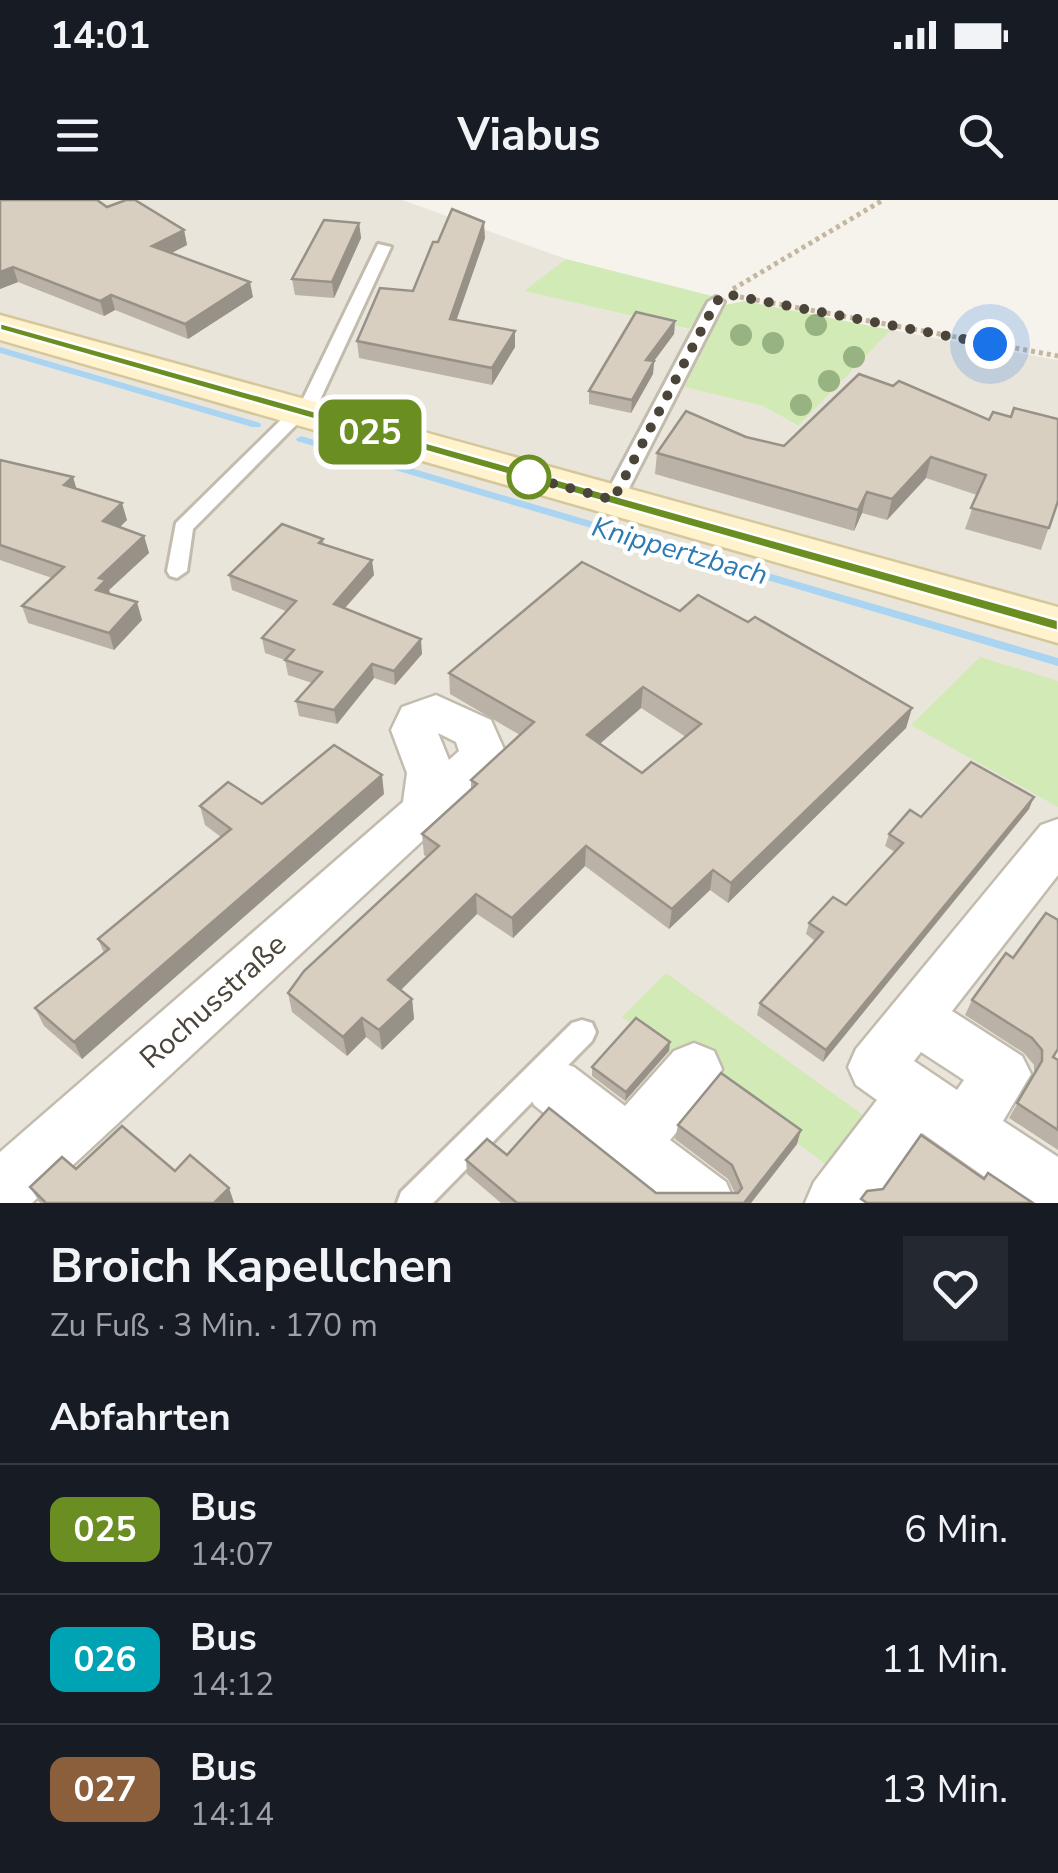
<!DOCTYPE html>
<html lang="de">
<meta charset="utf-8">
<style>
body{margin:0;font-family:"Nunito Sans",sans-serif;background:#242831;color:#f1f3f6;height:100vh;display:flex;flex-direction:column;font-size:38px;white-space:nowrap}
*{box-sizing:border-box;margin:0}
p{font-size:32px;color:#9ea1a6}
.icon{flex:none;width:55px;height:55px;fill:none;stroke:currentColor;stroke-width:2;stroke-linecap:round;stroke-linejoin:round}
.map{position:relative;height:1003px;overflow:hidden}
.panel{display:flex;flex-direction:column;background:#171b24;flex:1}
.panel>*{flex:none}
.badge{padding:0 20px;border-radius:15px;font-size:35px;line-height:65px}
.you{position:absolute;width:50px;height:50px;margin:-25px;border:8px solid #fff;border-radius:50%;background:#1a73e8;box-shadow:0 0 0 15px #1a73e833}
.map>.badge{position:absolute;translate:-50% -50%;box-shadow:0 0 0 5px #fff}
h2{padding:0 50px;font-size:38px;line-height:90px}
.round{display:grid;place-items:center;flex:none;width:105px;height:105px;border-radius:0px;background:#242831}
.head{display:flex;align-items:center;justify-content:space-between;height:170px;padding:0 50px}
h1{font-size:48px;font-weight:700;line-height:75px}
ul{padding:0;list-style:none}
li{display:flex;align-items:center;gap:30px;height:130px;padding:0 50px;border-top:2px solid #363941}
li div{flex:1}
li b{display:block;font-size:38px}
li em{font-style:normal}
li .badge{min-width:110px;font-weight:700;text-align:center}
.status{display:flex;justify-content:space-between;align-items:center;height:70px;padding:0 50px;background:#171b24;direction:ltr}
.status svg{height:28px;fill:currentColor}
header{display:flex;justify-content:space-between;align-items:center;height:130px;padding:0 50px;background:#171b24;font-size:45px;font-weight:700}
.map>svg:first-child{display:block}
</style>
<div class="status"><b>14:01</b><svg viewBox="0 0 49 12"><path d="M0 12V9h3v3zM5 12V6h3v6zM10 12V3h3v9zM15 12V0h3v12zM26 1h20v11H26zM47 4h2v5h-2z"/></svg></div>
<header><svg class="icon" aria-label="menu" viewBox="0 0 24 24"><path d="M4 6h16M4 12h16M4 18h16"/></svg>Viabus<svg class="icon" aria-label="search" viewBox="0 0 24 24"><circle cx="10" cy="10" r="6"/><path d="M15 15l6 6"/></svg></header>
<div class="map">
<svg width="1058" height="1003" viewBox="0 0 1058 1003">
<rect width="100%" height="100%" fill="#f6f3ec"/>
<polygon fill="#eae5da" points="0,0 402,0 566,59 525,91 709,134 685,187 763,206 797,226 891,130 1058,160 1058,1003 0,1003"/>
<g fill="#d2eab5">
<polygon points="566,59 712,96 689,129 524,91"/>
<polygon points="745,101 891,130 798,226 763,206 684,187 725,105"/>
<polygon points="980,457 1058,481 1058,607 911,525"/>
<polygon points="666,773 863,915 827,965 622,817"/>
</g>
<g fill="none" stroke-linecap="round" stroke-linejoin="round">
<g fill="#a9d4f2" fill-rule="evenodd">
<polygon points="0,147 260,223 261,225 260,227 252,227 0,153"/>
<polygon points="301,236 1058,458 1058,466 297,241 296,239"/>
</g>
<defs>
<g id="lane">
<polygon points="378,44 391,47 314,213 303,218 193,329 187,371 177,378 170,376 167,371 176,323 293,208 299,207"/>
<polygon points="716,97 724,102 623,300 620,304 606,304 603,300 708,102"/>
<polygon points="582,820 592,823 596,832 592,841 433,1003 397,1003 401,992 572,823"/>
</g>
<g id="street">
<path d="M436 495 491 520 507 556 501 568 32 1003H0V952L403 602 407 573 391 530 402 507ZM438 533 456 542 459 551 449 560Z"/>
<path d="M1058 619V675L952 811 1022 856 1031 874 1003 921 1058 957V1003H1022L922 933 873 1003H805L814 982 877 900 856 885 848 867 856 849 1041 625ZM921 852 964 880 957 890 914 861Z"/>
<polygon points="694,843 714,851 722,869 714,887 670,940 726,982 735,1003 656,1003 534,905 525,886 534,867 554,860 574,867 625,906 674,851"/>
</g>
<polygon id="secondary" points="0,115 1058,407 1058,443 0,140"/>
</defs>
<use href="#lane" stroke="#c2bbae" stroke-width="6"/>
<use href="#street" stroke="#c2bbae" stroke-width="5"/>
<use href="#secondary" stroke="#d6c79b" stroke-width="5"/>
<g stroke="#c4b79f" stroke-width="5" stroke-dasharray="4 4" stroke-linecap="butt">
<polyline points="733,89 883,0"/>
<polyline points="740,97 1058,156"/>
</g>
<use href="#lane" fill="#fff" fill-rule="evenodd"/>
<use href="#street" fill="#fff" fill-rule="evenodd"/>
<use href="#secondary" fill="#fff3cd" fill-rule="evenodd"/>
</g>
<g fill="#97b381">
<circle cx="816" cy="125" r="11"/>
<circle cx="741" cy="135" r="11"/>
<circle cx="773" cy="143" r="11"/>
<circle cx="854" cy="157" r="11"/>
<circle cx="829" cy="181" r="11"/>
<circle cx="801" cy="205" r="11"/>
</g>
<g fill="#bab2a6" fill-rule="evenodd">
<polygon points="0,0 184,30 187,45 171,53 253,97 188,139 115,110 104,116 18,82 0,89"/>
<polygon points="359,23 361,38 334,98 295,95 292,79"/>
<polygon points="485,38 456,120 515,147 492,185 359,158 357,141"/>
<polygon points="675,121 674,134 654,161 653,174 631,213 589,204 589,191"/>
<polygon points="859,174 1058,301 1041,350 965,329 977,295 926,278 887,320 862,313 854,331 655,274 657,253 746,237 784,246"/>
<polygon points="0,260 73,277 76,289 127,320 120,327 144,336 149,353 109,390 110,394 142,420 114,450 28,423 22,406 52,378 0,360"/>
<polygon points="323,339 324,345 374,375 345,408 422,454 395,485 374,478 337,524 299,516 296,501 312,483 288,475 285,460 265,453 262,438 286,411 232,390 229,375"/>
<path d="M680 411 912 508 906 528 728 703 710 690 669 729 585 666 513 738 477 714 400 790 412 799 414 819 382 850 366 837 347 856 292 812 288 793 427 657 424 655 422 634 471 589V580L520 535 450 494 449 473ZM641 508 686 537 642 573 599 544Z"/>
<polygon points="384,594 82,859 44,826 35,808 104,753 98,739 221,637 205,625 200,606 262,604"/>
<polygon points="1029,609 823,862 757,815 760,803 815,741 806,734 809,723 846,705 895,652 885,646 889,634 921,617"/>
<polygon points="1013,758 1054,857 1058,860 1058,950 1009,918 1034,875 1034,865 1024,853 965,815 972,800"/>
<polygon points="670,842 669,851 625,901 592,876 592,867"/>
<polygon points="678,925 797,944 751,1003 501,1003 467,974 466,960 656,993 735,993 728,979 675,939"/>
<polygon points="76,969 175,971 229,988 234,1003 40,1003 30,987"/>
</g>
<g fill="#979187">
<polygon points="484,22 485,38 451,136 450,119"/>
<polygon points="359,23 361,38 334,98 332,82"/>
<polygon points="184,30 187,45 156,61 152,46"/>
<polygon points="13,67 18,82 0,89 0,72"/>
<polygon points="250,82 253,97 188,139 185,124"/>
<polygon points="111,95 115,110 104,116 100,101"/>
<polygon points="675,121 674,134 654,161 653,174 631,213 632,200 646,160"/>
<polygon points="515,131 515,147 492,185 492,168"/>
<polygon points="931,257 926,278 887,320 892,299"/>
<polygon points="73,277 78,294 64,285"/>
<polygon points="867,292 862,313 854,331 858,310"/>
<polygon points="122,303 127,320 108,338 103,321"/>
<polygon points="144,336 149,353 109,390 111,397 96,390 99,378"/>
<polygon points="372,360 374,375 336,418 334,404"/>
<polygon points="137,402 142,420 114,450 109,433"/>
<polygon points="421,439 422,454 395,485 394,471"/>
<polygon points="372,464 374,478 337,524 334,510"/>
<polygon points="643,487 641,508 586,556 587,535"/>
<polygon points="912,508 906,528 728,703 731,683"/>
<polygon points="382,575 384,594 82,859 74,842"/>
<polygon points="1034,597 1029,609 823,862 826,850"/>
<polygon points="586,646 585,666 513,738 512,718"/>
<polygon points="713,670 710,690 669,729 672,709"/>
<polygon points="476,694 477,714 391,800 388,780"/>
<polygon points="412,799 414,819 382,850 379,830"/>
<polygon points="362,818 366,837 347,856 343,837"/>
<polygon points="670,842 669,851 625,901 626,892"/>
<polygon points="801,930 797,944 751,1003 744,1003"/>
<polygon points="229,988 234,1003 214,1003"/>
</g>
<g fill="#d8cfc1" stroke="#979187" stroke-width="2.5" fill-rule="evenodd">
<polygon points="0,0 97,0 107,7 126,0 135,0 184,30 152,46 250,82 185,124 111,95 100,101 13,67 0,72"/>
<polygon points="452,9 484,22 450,119 515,131 492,168 357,141 380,88 413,91 433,42 438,42"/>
<polygon points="324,20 359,23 332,82 292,79"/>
<polygon points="636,112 675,121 646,160 654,161 632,200 589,191"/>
<polygon points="859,174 893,186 899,181 989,220 993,212 1011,217 1014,208 1058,219 1058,301 1049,328 971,308 986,275 931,257 892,299 867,292 858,310 657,253 686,211 746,237 784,246"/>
<polygon points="0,260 73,277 64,285 122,303 103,321 144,336 99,378 106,380 96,390 137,402 109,433 22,406 64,367 0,345"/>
<polygon points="282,324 323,339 319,343 372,360 334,404 421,439 394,471 372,464 334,510 296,501 322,472 285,460 294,450 262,438 296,401 229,375"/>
<path d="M582 362 680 411 698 395 748 422 755 417 912 508 731 683 713 670 672 709 586 646 512 718 476 694 388 780 412 799 379 830 362 818 343 837 288 793 304 771 439 646 422 634 477 584 471 580 534 522 449 473ZM643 487 701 524 642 573 587 535Z"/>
<polygon points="334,545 382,575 74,842 35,808 109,749 98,739 231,629 200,606 228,582 262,604"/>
<polygon points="971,562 1034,597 826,850 760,803 823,732 809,723 833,697 846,705 903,643 889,634 910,610 921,617"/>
<polygon points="1046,713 1058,720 1058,849 1053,857 1058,860 1058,930 1017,903 1042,861 1042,850 1032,838 972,800 1006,753 1013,758"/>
<polygon points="636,818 670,842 626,892 592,867"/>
<polygon points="721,873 801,930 744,1003 517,1003 466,960 487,939 507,955 549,908 656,993 738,993 742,988 732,965 678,925"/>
<polygon points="122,926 175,971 190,955 229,988 214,1003 46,1003 30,987 62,957 76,969"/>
<polygon points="921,935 984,979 988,973 1033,1003 867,1003 861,999 867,991 883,989"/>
</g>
<polygon fill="#6b8e23" stroke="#fff" stroke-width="2.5" points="0,123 1058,420 1058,431 0,130"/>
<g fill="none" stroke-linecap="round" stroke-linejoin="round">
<polyline stroke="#4b4439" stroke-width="10" stroke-dasharray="0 18" points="529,277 515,273 613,300 716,102 725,94 990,144"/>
</g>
<circle fill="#fff" stroke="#6b8e23" stroke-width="5" cx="529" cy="277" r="20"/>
<g text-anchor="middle" stroke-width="9" stroke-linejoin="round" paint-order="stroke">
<g font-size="28" font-style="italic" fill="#2e7ab2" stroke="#fff">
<text transform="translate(680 350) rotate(16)" y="10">Knippertzbach</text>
</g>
<g font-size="30" fill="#4b4439" stroke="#fff">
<text transform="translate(213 801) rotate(-42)" y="10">Rochusstraße</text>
</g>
</g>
</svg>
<div class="you" style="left:990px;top:144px"></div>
<b class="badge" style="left:370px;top:232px;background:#6b8e23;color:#fff">025</b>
</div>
<section class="panel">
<div class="head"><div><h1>Broich Kapellchen</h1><p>Zu Fuß · 3 Min. · 170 m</p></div><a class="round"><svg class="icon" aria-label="heart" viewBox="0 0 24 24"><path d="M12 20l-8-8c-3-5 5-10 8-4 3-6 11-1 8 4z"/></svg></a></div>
<h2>Abfahrten</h2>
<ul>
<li><span class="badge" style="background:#6b8e23;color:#fff">025</span><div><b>Bus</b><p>14:07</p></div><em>6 Min.</em></li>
<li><span class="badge" style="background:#00a3b4;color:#fff">026</span><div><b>Bus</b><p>14:12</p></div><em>11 Min.</em></li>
<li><span class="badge" style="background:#8b5e3c;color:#fff">027</span><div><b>Bus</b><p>14:14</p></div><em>13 Min.</em></li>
</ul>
</section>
